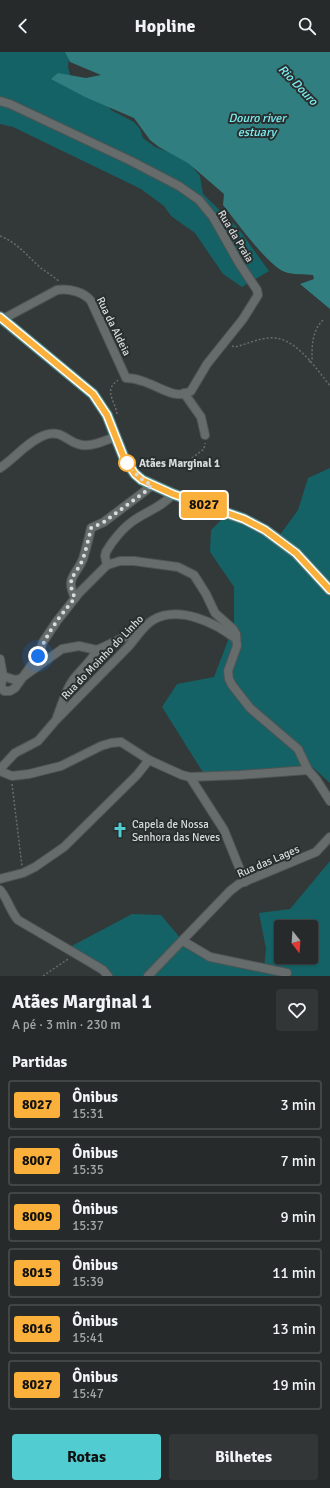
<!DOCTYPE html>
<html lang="pt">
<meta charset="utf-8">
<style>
body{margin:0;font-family:Signika,sans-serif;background:#323636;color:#f1f3f6;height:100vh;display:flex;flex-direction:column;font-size:15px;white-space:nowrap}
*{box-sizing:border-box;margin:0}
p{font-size:13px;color:#a4a7a8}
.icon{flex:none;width:22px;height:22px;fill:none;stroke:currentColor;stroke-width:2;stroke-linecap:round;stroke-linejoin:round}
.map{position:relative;height:924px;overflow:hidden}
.details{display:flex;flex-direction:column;background:#262a2a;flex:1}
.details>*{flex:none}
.badge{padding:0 8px;border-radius:3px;font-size:14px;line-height:26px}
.needle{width:26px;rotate:163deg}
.fabs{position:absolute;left:274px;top:868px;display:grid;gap:8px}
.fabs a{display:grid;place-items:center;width:44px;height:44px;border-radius:4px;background:#262a2a;box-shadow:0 1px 3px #0004,0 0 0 1px #424647;font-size:20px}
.you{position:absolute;width:20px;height:20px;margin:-10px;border:3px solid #fff;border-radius:50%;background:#1a73e8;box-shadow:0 0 0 6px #1a73e833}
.map>.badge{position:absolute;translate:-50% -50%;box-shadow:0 0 0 2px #fff}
h2{padding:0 12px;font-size:15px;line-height:36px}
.round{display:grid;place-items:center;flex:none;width:42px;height:42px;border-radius:4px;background:#323636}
.summary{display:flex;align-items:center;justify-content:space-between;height:68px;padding:0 12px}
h1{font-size:19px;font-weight:700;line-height:30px}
.button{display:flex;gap:8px;margin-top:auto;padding:8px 12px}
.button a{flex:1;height:46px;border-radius:4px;background:#51ccd1;color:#111;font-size:16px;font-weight:700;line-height:46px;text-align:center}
.button a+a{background:#323636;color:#f1f3f6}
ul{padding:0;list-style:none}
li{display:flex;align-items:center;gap:12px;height:50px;margin:0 8px 6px;padding:0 4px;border:2px solid #424647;border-radius:4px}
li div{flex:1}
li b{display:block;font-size:15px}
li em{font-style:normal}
li .badge{min-width:44px;font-weight:700;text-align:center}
header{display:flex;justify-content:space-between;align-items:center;height:52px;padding:0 12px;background:#262a2a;font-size:18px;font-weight:700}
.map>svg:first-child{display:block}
</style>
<header><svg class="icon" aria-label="back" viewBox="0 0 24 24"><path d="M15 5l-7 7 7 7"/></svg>Hopline<svg class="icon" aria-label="search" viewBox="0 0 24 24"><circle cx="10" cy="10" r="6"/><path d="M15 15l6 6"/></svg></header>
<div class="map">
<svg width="330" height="924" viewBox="0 0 330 924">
<rect width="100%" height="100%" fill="#333838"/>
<g fill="#146265" fill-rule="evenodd">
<polygon points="0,0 66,0 69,4 68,15 71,26 106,50 111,58 134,70 140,77 143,86 155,95 190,108 194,117 200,124 203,142 238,176 269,219 242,235 223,222 195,181 171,164 164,154 141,137 13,75 0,72"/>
<polygon points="330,416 330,731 310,713 255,721 204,722 162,655 177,632 214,625 234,573 234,535 210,500 211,478 224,465 227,460 274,491 298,458 308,426"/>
<path d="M330 809V924H103L84 912 66 897 132 862 161 863 187 894 221 912 264 916 266 897 259 861 290 857ZM281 875H311V905H281Z"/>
</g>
<path fill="#317e81" d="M65 0H330V257L300 232 314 227 313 223C304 222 293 223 285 220 268 214 235 168 223 153L224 142 188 111 159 95 150 88 134 66 85 45 51 27 58 21 86 26 101 23 70 10Z"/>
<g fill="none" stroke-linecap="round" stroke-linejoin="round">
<defs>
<g id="minor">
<path d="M0 49 10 52 131 109 179 134 199 148 213 165 239 211 257 238 258 243 243 267 207 312 191 339C176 349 157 333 142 329 137 327 132 326 126 326L91 249C84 240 69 236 57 238L3 267"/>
<polyline points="184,341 201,365 205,383"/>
<path d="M0 416C15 406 28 389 45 383 63 377 67 391 82 393 92 395 106 388 115 385"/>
<polyline points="107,513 120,509 134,509 178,515 194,523 206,542 215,561 233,577 236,582 237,594 228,619 229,627 232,633 250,656 298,697 308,718 316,727 330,749"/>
<path d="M107 513 105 504 106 500C112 489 123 476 133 469 147 459 162 455 173 442"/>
<path d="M75 546C65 525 76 524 83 507 86 497 89 486 91 476L104 470 145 439 152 433"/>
<polyline points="0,607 3,624 1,634 4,639 10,639 15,636 38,604 43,590 57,569 79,541 107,513"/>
<polyline points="3,624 15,628 20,627 62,597 79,594 97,598 140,578"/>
<path d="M57 665C62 653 65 639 73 628 81 617 91 610 97 598"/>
<path d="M0 717 15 701 38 689 56 668 128 595C137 585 142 575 153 568 179 553 216 571 236 587"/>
<polyline points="0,719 12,724 29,722 61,714 101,694 111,691 121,690 149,708 182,723 190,725 240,723 308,718"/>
<polyline points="190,725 224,778 245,830"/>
<polyline points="0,827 23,821 35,815 64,795 137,723 149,708"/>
<path d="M0 838C8 847 10 859 18 868L88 909 103 918 108 924"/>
<polyline points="183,889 210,905 287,921"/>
<polyline points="148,924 230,839 239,832 316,800 330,785"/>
</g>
<polyline id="primary" points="0,265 93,342 107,363 124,406 135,422 142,428 173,442 244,467 265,478 296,501 330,538"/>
</defs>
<use href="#minor" stroke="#4f5454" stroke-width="10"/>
<use href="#primary" stroke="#4f5454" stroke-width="12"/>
<g stroke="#686c6c" stroke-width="1.5" stroke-dasharray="2 2" stroke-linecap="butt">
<path d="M0 184C18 191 28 205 42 217 48 221 54 225 60 230"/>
<path d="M232 294 235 295C247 292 257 287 269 286 294 283 316 316 330 334"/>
<path d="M309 310 312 307C312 293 312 279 323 268"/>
<path d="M117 362C115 348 103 339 118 328"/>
<polyline points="192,406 204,397 205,391"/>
<polyline points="12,732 22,814"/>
<polyline points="43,924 68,907"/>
</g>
<use href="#minor" stroke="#666c6c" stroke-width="8"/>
<use href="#primary" stroke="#4e9192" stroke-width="11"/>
</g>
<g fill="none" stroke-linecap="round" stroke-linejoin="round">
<defs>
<polyline id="line" points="0,265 93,342 107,363 124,406 135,422 142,428 173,442 244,467 265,478 296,501 330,538"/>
</defs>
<use href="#line" stroke="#fff" stroke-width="9"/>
<use href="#line" stroke="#fbb03b" stroke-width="6"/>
<path stroke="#d7dbdb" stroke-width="4" stroke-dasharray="0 7.2" d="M38 604C46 582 60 564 75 546 65 525 76 524 83 507 86 497 89 486 91 476L104 470 146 439 152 433C141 428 134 421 127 411"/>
</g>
<defs>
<symbol id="church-bare" viewBox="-9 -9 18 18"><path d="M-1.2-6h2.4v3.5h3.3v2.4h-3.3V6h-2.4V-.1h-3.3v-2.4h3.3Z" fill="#51ccd1" stroke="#292e2e" stroke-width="2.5" paint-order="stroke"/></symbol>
</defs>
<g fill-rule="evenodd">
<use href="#church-bare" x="109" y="767" width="22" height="22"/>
</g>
<circle fill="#fff" stroke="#fbb03b" stroke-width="2" cx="127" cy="411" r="8"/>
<g text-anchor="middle" stroke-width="4" stroke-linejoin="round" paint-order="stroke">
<g font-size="11" fill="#d7dbdb" stroke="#292e2e">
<text transform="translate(236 184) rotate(59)" y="4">Rua da Praia</text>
<text transform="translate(114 274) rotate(64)" y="4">Rua da Aldeia</text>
<text transform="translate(102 605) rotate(-46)" y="4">Rua do Moinho do Linho</text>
<text transform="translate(268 809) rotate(-23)" y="4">Rua das Lages</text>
</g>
<g font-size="11" font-weight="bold" fill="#d7dbdb" stroke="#292e2e" text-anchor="start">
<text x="139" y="415">Atães Marginal 1</text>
</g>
<g font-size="11" fill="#d7dbdb" stroke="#292e2e" text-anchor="start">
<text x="132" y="776">Capela de Nossa<tspan x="132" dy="13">Senhora das Neves</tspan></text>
</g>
<g font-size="12" font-style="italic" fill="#7deff3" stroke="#292e2e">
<text transform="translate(298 33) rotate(46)" y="4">Rio Douro</text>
<text x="257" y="70">Douro river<tspan x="257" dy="14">estuary</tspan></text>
</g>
</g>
</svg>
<div class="fabs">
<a><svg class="needle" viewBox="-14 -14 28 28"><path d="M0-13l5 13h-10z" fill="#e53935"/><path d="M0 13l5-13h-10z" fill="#a4a7a8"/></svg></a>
</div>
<div class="you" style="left:38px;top:604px"></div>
<b class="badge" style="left:204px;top:453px;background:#fbb03b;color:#111">8027</b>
</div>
<section class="details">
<div class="summary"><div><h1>Atães Marginal 1</h1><p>A pé · 3 min · 230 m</p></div><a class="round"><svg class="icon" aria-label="heart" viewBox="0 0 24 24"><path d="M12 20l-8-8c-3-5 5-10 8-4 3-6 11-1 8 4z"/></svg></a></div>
<h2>Partidas</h2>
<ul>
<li><span class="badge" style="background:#fbb03b;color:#111">8027</span><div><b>Ônibus</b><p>15:31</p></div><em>3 min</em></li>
<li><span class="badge" style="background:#fbb03b;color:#111">8007</span><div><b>Ônibus</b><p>15:35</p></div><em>7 min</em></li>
<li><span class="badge" style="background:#fbb03b;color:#111">8009</span><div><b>Ônibus</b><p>15:37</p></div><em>9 min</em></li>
<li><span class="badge" style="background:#fbb03b;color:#111">8015</span><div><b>Ônibus</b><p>15:39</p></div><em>11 min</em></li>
<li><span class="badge" style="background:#fbb03b;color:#111">8016</span><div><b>Ônibus</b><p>15:41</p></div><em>13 min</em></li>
<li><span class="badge" style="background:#fbb03b;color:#111">8027</span><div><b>Ônibus</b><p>15:47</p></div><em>19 min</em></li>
</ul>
<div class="button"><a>Rotas</a><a>Bilhetes</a></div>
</section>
